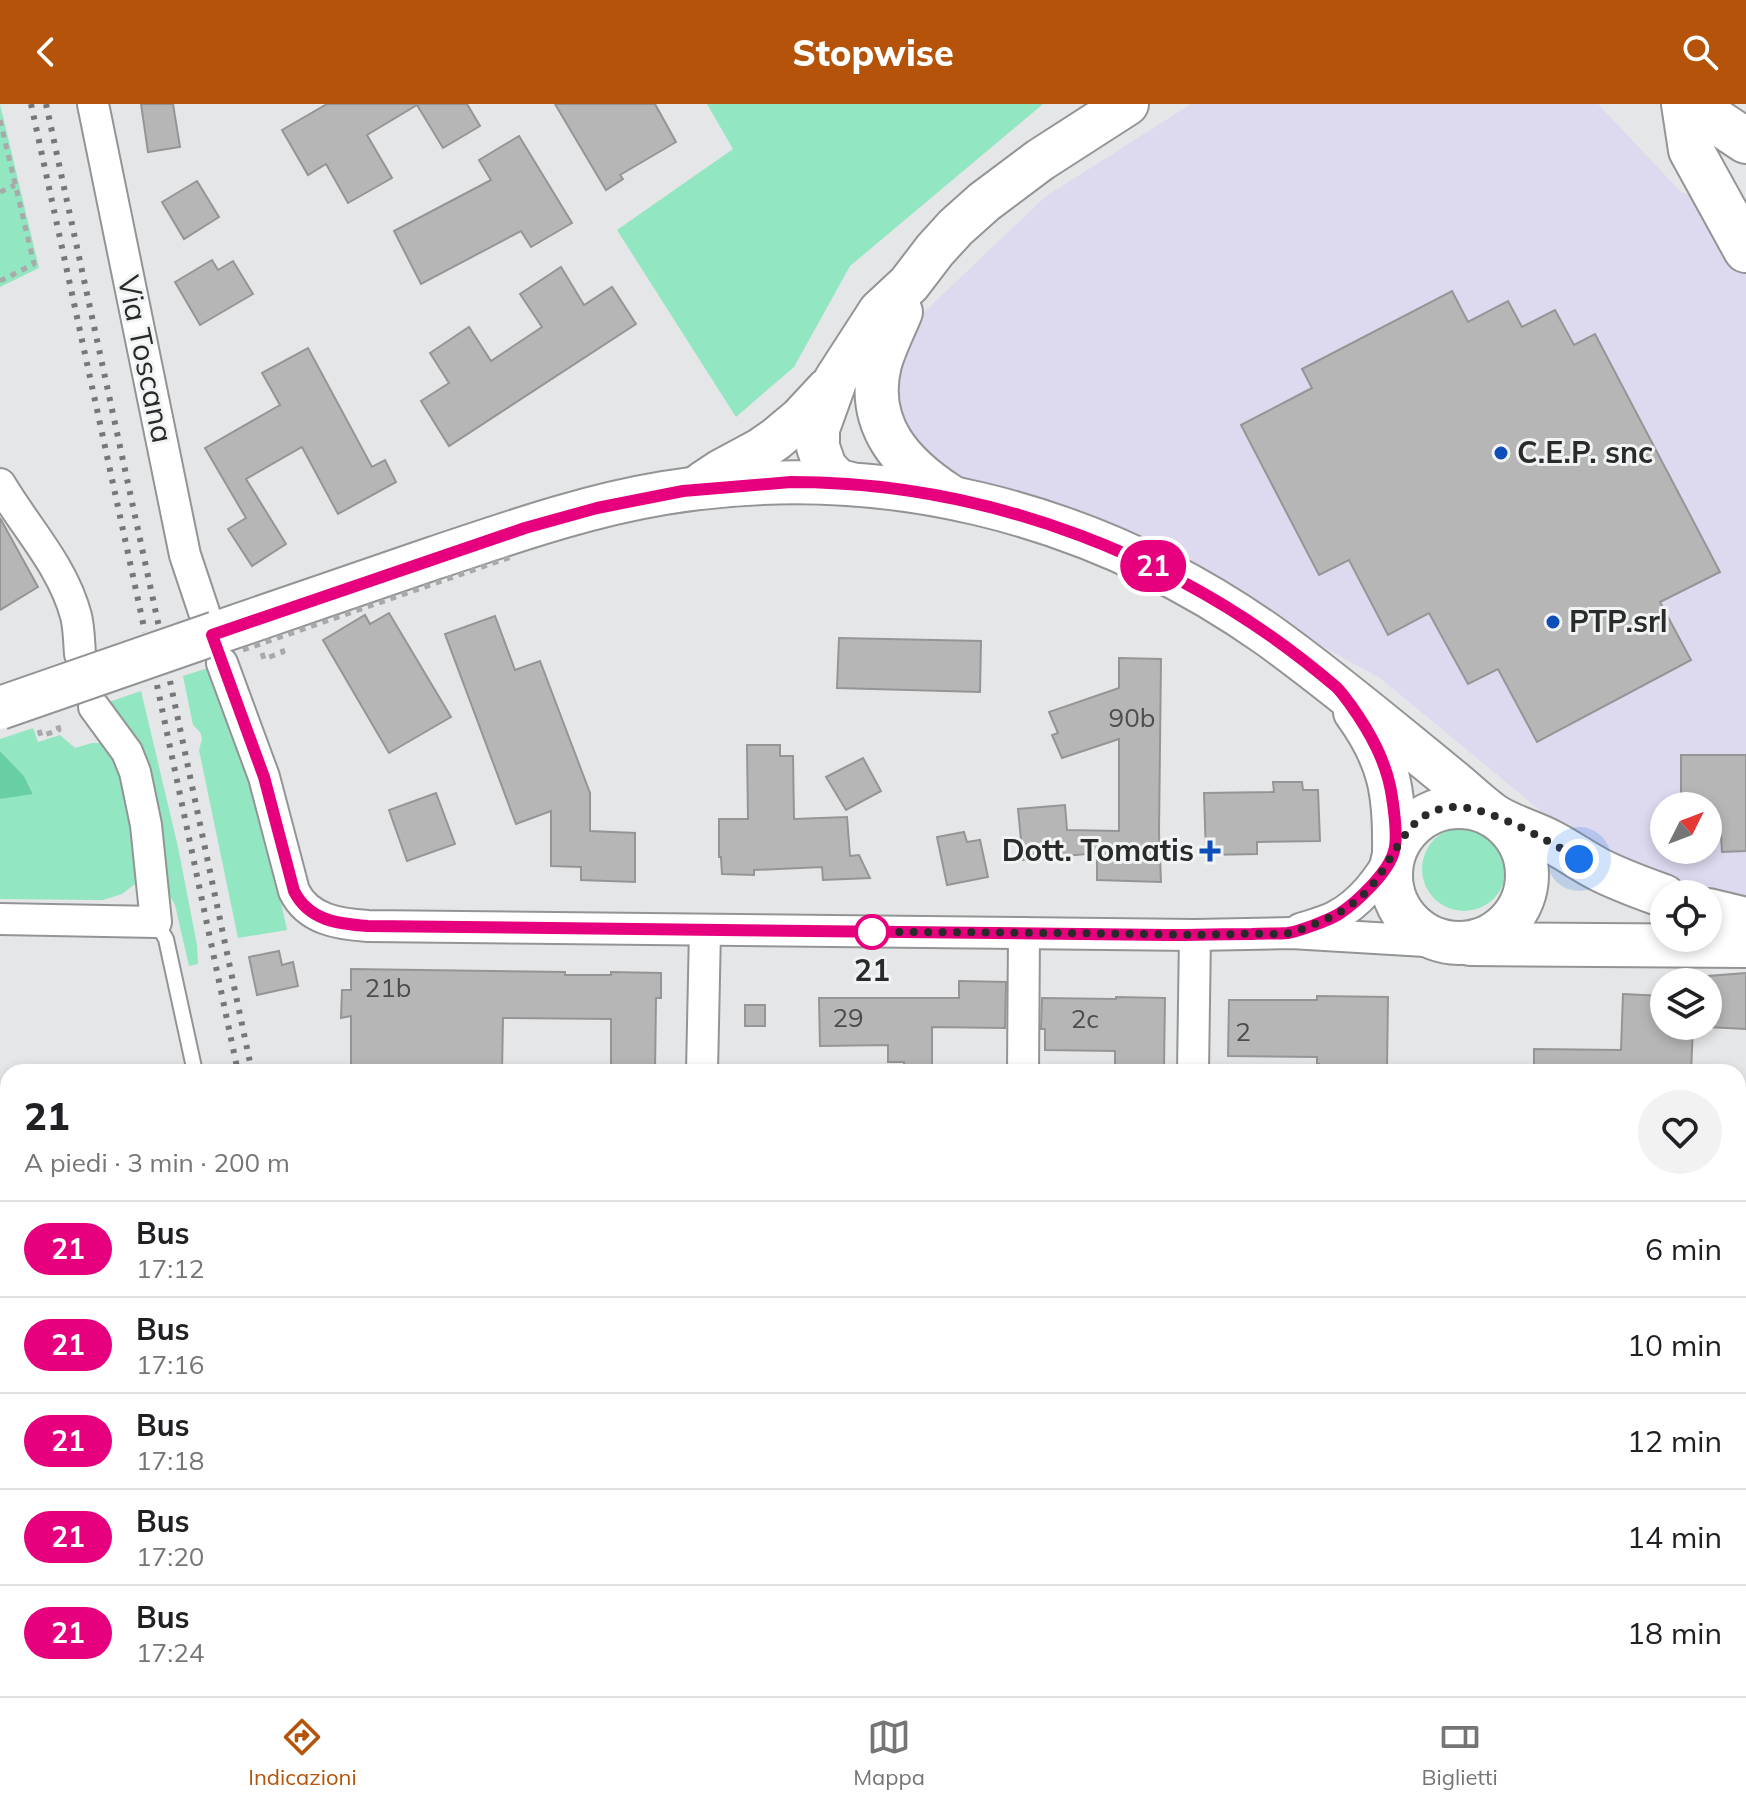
<!DOCTYPE html>
<html lang="it">
<meta charset="utf-8">
<style>
body{margin:0;font-family:Mulish,sans-serif;background:#f2f2f2;color:#202124;height:100vh;display:flex;flex-direction:column;font-size:30px;white-space:nowrap}
*{box-sizing:border-box;margin:0}
p{font-size:26px;color:#757577}
.icon{flex:none;width:44px;height:44px;fill:none;stroke:currentColor;stroke-width:2;stroke-linecap:round;stroke-linejoin:round}
.map{position:relative;flex:1;overflow:hidden}
.side{position:absolute;left:0px;top:960px;width:1746px;height:632px;display:flex;flex-direction:column;background:#fff;border-radius:24px 24px 0 0;box-shadow:0 4px 12px #0003}
.side>*{flex:none}
.badge{padding:0 16px;border-radius:26px;font-size:28px;line-height:52px}
.needle{width:52px;rotate:48deg}
.fabs{position:absolute;left:1650px;top:688px;display:grid;gap:16px}
.fabs a{display:grid;place-items:center;width:72px;height:72px;border-radius:50%;background:#fff;box-shadow:0 4px 12px #0003;font-size:40px}
.you{position:absolute;width:40px;height:40px;margin:-20px;border:6px solid #fff;border-radius:50%;background:#1a73e8;box-shadow:0 0 0 12px #1a73e833}
.map>.badge{position:absolute;translate:-50% -50%;box-shadow:0 0 0 4px #fff}
.round{display:grid;place-items:center;flex:none;width:84px;height:84px;border-radius:42px;background:#f2f2f2}
.summary{display:flex;align-items:center;justify-content:space-between;height:136px;padding:0 24px}
h1{font-size:38px;font-weight:800;line-height:60px}
ul{padding:0;list-style:none}
li{display:flex;align-items:center;gap:24px;height:96px;padding:0 24px;border-top:2px solid #e0e0e0}
li div{flex:1}
li b{display:block;font-size:30px}
li em{font-style:normal}
li .badge{min-width:88px;font-weight:700;text-align:center}
header{display:flex;justify-content:space-between;align-items:center;height:104px;padding:0 24px;background:#b45309;color:#fff;font-size:36px;font-weight:800}
.tabs{display:flex;justify-content:space-around;align-items:center;height:112px;border-top:2px solid #e0e0e0;background:#fff;font-size:22px;color:#757577}
.tabs a{display:grid;justify-items:center;gap:4px}
.tabs .on{color:#b45309}
.map>svg:first-child{display:block}
</style>
<header><svg class="icon" aria-label="back" viewBox="0 0 24 24"><path d="M15 5l-7 7 7 7"/></svg>Stopwise<svg class="icon" aria-label="search" viewBox="0 0 24 24"><circle cx="10" cy="10" r="6"/><path d="M15 15l6 6"/></svg></header>
<div class="map">
<svg width="1746" height="1592" viewBox="0 0 1746 1592">
<rect width="100%" height="100%" fill="#e5e6e7"/>
<path fill="#ddd9ef" fill-rule="evenodd" d="M1191 0H1598L1682 89 1746 102V795L1708 790H1683L1604 759 1380 574 1154 451 926 369 886 308 897 234 1045 93ZM1664 702H1708V746H1664Z"/>
<g fill="#92e6c1">
<polygon points="0,0 39,164 0,183"/>
<polygon points="707,0 1043,0 850,162 794,263 736,313 617,126 733,45"/>
<polygon points="208,564 257,701 273,761 287,826 238,834 199,646 202,635 200,628 193,621 183,572"/>
<polygon points="141,587 178,743 197,841 198,860 189,862 175,801 164,782 109,598"/>
<polygon points="33,624 38,638 60,631 75,644 92,639 105,639 125,666 138,774 135,780 122,790 103,796 0,795 0,695 33,689 24,672 0,647 0,635"/>
<circle cx="1464" cy="765" r="42"/>
</g>
<polygon fill="#68cfa5" points="0,647 24,672 33,690 0,695"/>
<g fill="#b7b6b6" stroke="#969596" stroke-width="2">
<polygon points="141,0 173,0 180,43 148,48"/>
<polygon points="327,0 467,0 480,22 443,44 417,1 367,31 392,74 348,99 326,60 308,71 282,26"/>
<polygon points="555,0 655,0 676,38 620,71 623,75 606,86"/>
<polygon points="519,32 572,119 531,143 521,127 421,180 394,127 491,76 479,56"/>
<polygon points="197,77 219,113 184,135 162,98"/>
<polygon points="212,156 218,166 233,157 253,190 200,221 175,178"/>
<polygon points="561,163 584,201 612,183 636,220 449,342 421,297 449,279 430,249 469,223 491,257 542,223 520,190"/>
<polygon points="1452,187 1468,218 1508,197 1522,223 1555,206 1574,241 1595,230 1720,468 1660,498 1691,556 1537,638 1498,565 1468,580 1429,509 1388,531 1349,456 1319,471 1241,321 1312,284 1302,265"/>
<polygon points="308,244 372,363 385,356 396,378 338,410 302,343 246,375 286,440 252,462 228,425 246,414 205,344 280,301 262,269"/>
<polygon points="0,414 38,483 0,506"/>
<polygon points="389,509 451,613 389,649 323,536 365,511 370,520"/>
<polygon points="495,512 515,566 540,557 590,689 590,727 635,729 635,778 581,776 581,763 551,762 551,707 516,720 445,530"/>
<polygon points="839,534 981,537 980,588 837,584"/>
<polygon points="1119,554 1161,555 1159,728 1161,778 1097,776 1097,749 1023,756 1018,705 1065,701 1067,726 1119,727 1119,635 1062,654 1052,631 1058,629 1049,608 1119,584"/>
<polygon points="747,641 780,641 780,652 793,652 794,715 847,713 850,752 859,751 870,774 823,776 822,763 754,766 754,771 722,770 721,753 719,753 719,715 748,715"/>
<polygon points="1681,651 1746,651 1746,747 1722,748 1721,731 1708,731 1708,702 1681,702"/>
<polygon points="863,654 881,687 846,706 826,673"/>
<polygon points="1273,678 1302,678 1303,686 1318,686 1320,737 1257,738 1257,750 1206,751 1204,689 1274,688"/>
<polygon points="436,689 455,740 407,757 389,706"/>
<polygon points="964,728 967,738 980,736 988,773 947,781 937,733"/>
<polygon points="279,847 282,861 293,858 298,882 257,891 249,853"/>
<polygon points="351,865 565,868 565,871 611,871 611,868 661,869 661,894 656,894 655,968 611,968 611,915 503,914 502,968 351,968 351,912 341,914 342,886 351,886"/>
<polygon points="1746,869 1746,925 1708,923 1708,872"/>
<polygon points="959,877 1006,878 1005,924 932,923 932,968 904,968 904,958 888,958 888,941 820,942 819,894 959,894"/>
<polygon points="1623,890 1663,892 1662,922 1693,922 1691,968 1534,968 1534,945 1621,946"/>
<polygon points="1317,892 1388,893 1387,963 1384,963 1384,968 1319,968 1319,960 1317,960 1317,953 1228,952 1229,896 1317,896"/>
<polygon points="1116,893 1165,894 1164,963 1115,963 1115,947 1045,946 1045,925 1041,925 1042,894 1116,895"/>
<rect x="745" y="901" width="20" height="21"/>
</g>
<g fill="none" stroke-linecap="round" stroke-linejoin="round">
<defs>
<polyline id="service" points="156,818 166,835 195,968"/>
<g id="minor">
<polyline points="93,0 185,451 204,508"/>
<path d="M0 380C26 424 63 462 76 512 79 524 79 537 80 550"/>
<path d="M222 559 264 673 294 787C308 816 339 820 368 822L1195 831 1291 829 1442 838"/>
<polyline points="0,815 156,818 146,721 135,668 127,648 94,603"/>
<path d="M1300 825C1312 821 1325 818 1336 812 1362 798 1381 772 1394 747"/>
<polyline points="702,968 705,826"/>
<polyline points="1023,968 1024,829"/>
<polyline points="1193,968 1195,831"/>
<polyline points="767,1592 767,1584"/>
<polyline points="1186,1592 1186,1584"/>
</g>
<g id="secondary">
<path d="M901 208C894 225 885 242 880 260 865 321 902 361 950 392"/>
<polyline points="703,379 721,367 760,346 776,335 801,314 828,285"/>
<polyline points="851,380 837,376 825,363 818,343 818,325 836,275 880,207 909,180 935,146 956,123 984,98 1040,56 1127,0"/>
<path d="M216 529C289 504 361 479 434 454 509 429 585 402 664 389 879 354 1090 406 1268 531 1331 576 1390 626 1449 674 1464 686 1477 699 1492 710 1509 722 1531 727 1550 737 1566 745 1581 756 1598 765 1619 776 1642 784 1664 792"/>
<path d="M1355 608C1390 656 1395 690 1394 747"/>
<circle cx="1459" cy="771" r="68"/>
<polyline points="1708,806 1746,815"/>
<polyline points="1470,840 1746,842"/>
</g>
<polyline id="primary" points="1699,0 1716,17 1746,37"/>
<polyline id="trunk" points="1684,0 1691,46 1746,146"/>
</defs>
<use href="#service" stroke="#939495" stroke-width="18"/>
<use href="#minor" stroke="#939495" stroke-width="34"/>
<use href="#secondary" stroke="#939495" stroke-width="46"/>
<use href="#primary" stroke="#939495" stroke-width="48"/>
<use href="#trunk" stroke="#939495" stroke-width="48"/>
<g stroke="#a8a9aa" stroke-width="5" stroke-dasharray="6 6" stroke-linecap="butt">
<polyline points="0,16 34,160 0,177"/>
<polyline points="0,88 15,81"/>
<polyline points="262,549 264,555 283,548 281,542"/>
<polyline points="39,626 41,632 59,626 57,619"/>
<polyline points="0,1449 8,1477"/>
<polyline points="0,1521 8,1524"/>
<polyline points="0,1538 8,1534"/>
<polyline points="218,1584 220,1592"/>
</g>
<use href="#service" stroke="#fff" stroke-width="14"/>
<use href="#minor" stroke="#fff" stroke-width="30"/>
<use href="#secondary" stroke="#fff" stroke-width="42"/>
<use href="#primary" stroke="#fff" stroke-width="44"/>
<use href="#trunk" stroke="#fff" stroke-width="44"/>
<g stroke="#767777" stroke-width="6" stroke-dasharray="4 8" stroke-linecap="butt">
<polyline points="31,0 145,528"/>
<polyline points="46,0 159,523"/>
<polyline points="170,577 252,968"/>
<polyline points="157,581 238,968"/>
<polyline points="370,1584 371,1592"/>
<polyline points="385,1584 386,1592"/>
</g>
<defs>
<polyline id="secondary-bridge" points="0,604 216,529"/>
</defs>
<use href="#secondary-bridge" stroke="#939495" stroke-width="46" stroke-linecap="butt"/>
<polyline stroke="#a8a9aa" stroke-width="5" stroke-dasharray="6 6" stroke-linecap="butt" points="243,546 511,453"/>
<use href="#secondary-bridge" stroke="#fff" stroke-width="42"/>
</g>
<g fill="none" stroke-linecap="round" stroke-linejoin="round">
<defs>
<path id="line" d="M791 378C989 378 1184 453 1335 582 1341 587 1345 594 1350 600 1370 628 1387 658 1392 693 1394 706 1398 734 1394 747 1389 768 1357 798 1339 810 1329 816 1300 827 1288 829 1277 830 1264 829 1252 830 1224 830 1196 831 1167 831L368 822C339 820 309 817 294 787L264 673 212 531 525 424 597 404 683 387Z"/>
</defs>
<use href="#line" stroke="#fff" stroke-width="18"/>
<use href="#line" stroke="#e6007e" stroke-width="12"/>
<path stroke="#292a2a" stroke-width="8" stroke-dasharray="0 14.4" d="M872 828H864C960 828 1055 829 1150 830 1181 831 1211 831 1241 830 1257 829 1275 831 1290 829 1296 828 1302 825 1307 823 1331 814 1345 807 1364 790 1397 759 1402 703 1457 703 1489 703 1551 738 1579 755"/>
</g>
<g fill="#0e4eb9" stroke="#f2f3f4" stroke-width="3">
<circle cx="1501" cy="349" r="8"/>
<circle cx="1553" cy="518" r="8"/>
<path d="M1206 735h8v8h8v8h-8v8h-8v-8h-8v-8h8z"/>
</g>
<circle fill="#fff" stroke="#e6007e" stroke-width="4" cx="872" cy="828" r="16"/>
<g text-anchor="middle" stroke-width="6" stroke-linejoin="round" paint-order="stroke">
<g font-size="26" fill="#4c4d4d">
<text x="1132" y="623">90b</text>
<text x="388" y="893">21b</text>
<text x="848" y="923">29</text>
<text x="1085" y="924">2c</text>
<text x="1243" y="937">2</text>
</g>
<g font-size="30" fill="#292a2a" stroke="#f2f3f4">
<text transform="translate(145 255) rotate(78)" y="10">Via Toscana</text>
</g>
<g font-size="30" font-weight="bold" fill="#292a2a" stroke="#f2f3f4" text-anchor="start">
<text x="1517" y="359">C.E.P. snc</text>
<text x="1569" y="528">PTP.srl</text>
<text x="1194" y="757" text-anchor="end">Dott. Tomatis</text>
</g>
<g font-size="30" font-weight="bold" fill="#292a2a" stroke="#f2f3f4">
<text x="872" y="877">21</text>
</g>
</g>
</svg>
<div class="fabs">
<a><svg class="needle" viewBox="-14 -14 28 28"><path d="M0-13l5 13h-10z" fill="#e53935"/><path d="M0 13l5-13h-10z" fill="#757577"/></svg></a>
<a><svg class="icon" aria-label="locate" viewBox="0 0 24 24"><circle cx="12" cy="12" r="6"/><path d="M12 2v4M12 18v4M2 12h4M18 12h4"/></svg></a>
<a><svg class="icon" aria-label="layers" viewBox="0 0 24 24"><path d="M12 4l9 5-9 5-9-5zM3 14l9 5 9-5"/></svg></a>
</div>
<div class="you" style="left:1579px;top:755px"></div>
<b class="badge" style="left:1153px;top:462px;background:#e6007e;color:#fff">21</b>
<section class="side">
<div class="summary"><div><h1>21</h1><p>A piedi · 3 min · 200 m</p></div><a class="round"><svg class="icon" aria-label="heart" viewBox="0 0 24 24"><path d="M12 20l-8-8c-3-5 5-10 8-4 3-6 11-1 8 4z"/></svg></a></div>
<ul>
<li><span class="badge" style="background:#e6007e;color:#fff">21</span><div><b>Bus</b><p>17:12</p></div><em>6 min</em></li>
<li><span class="badge" style="background:#e6007e;color:#fff">21</span><div><b>Bus</b><p>17:16</p></div><em>10 min</em></li>
<li><span class="badge" style="background:#e6007e;color:#fff">21</span><div><b>Bus</b><p>17:18</p></div><em>12 min</em></li>
<li><span class="badge" style="background:#e6007e;color:#fff">21</span><div><b>Bus</b><p>17:20</p></div><em>14 min</em></li>
<li><span class="badge" style="background:#e6007e;color:#fff">21</span><div><b>Bus</b><p>17:24</p></div><em>18 min</em></li>
</ul>
</section>
</div>
<nav class="tabs">
<a class="on"><svg class="icon" aria-label="directions" viewBox="0 0 24 24"><path d="M12 3l9 9-9 9-9-9zM9 14v-3h6M13 9l2 2-2 2"/></svg>Indicazioni</a>
<a><svg class="icon" aria-label="map" viewBox="0 0 24 24"><path d="M3 6l6-2 6 2 6-2v14l-6 2-6-2-6 2zM9 4v14M15 6v14"/></svg>Mappa</a>
<a><svg class="icon" aria-label="tickets" viewBox="0 0 24 24"><path d="M3 7h18v10H3zM15 7v10"/></svg>Biglietti</a>
</nav>
